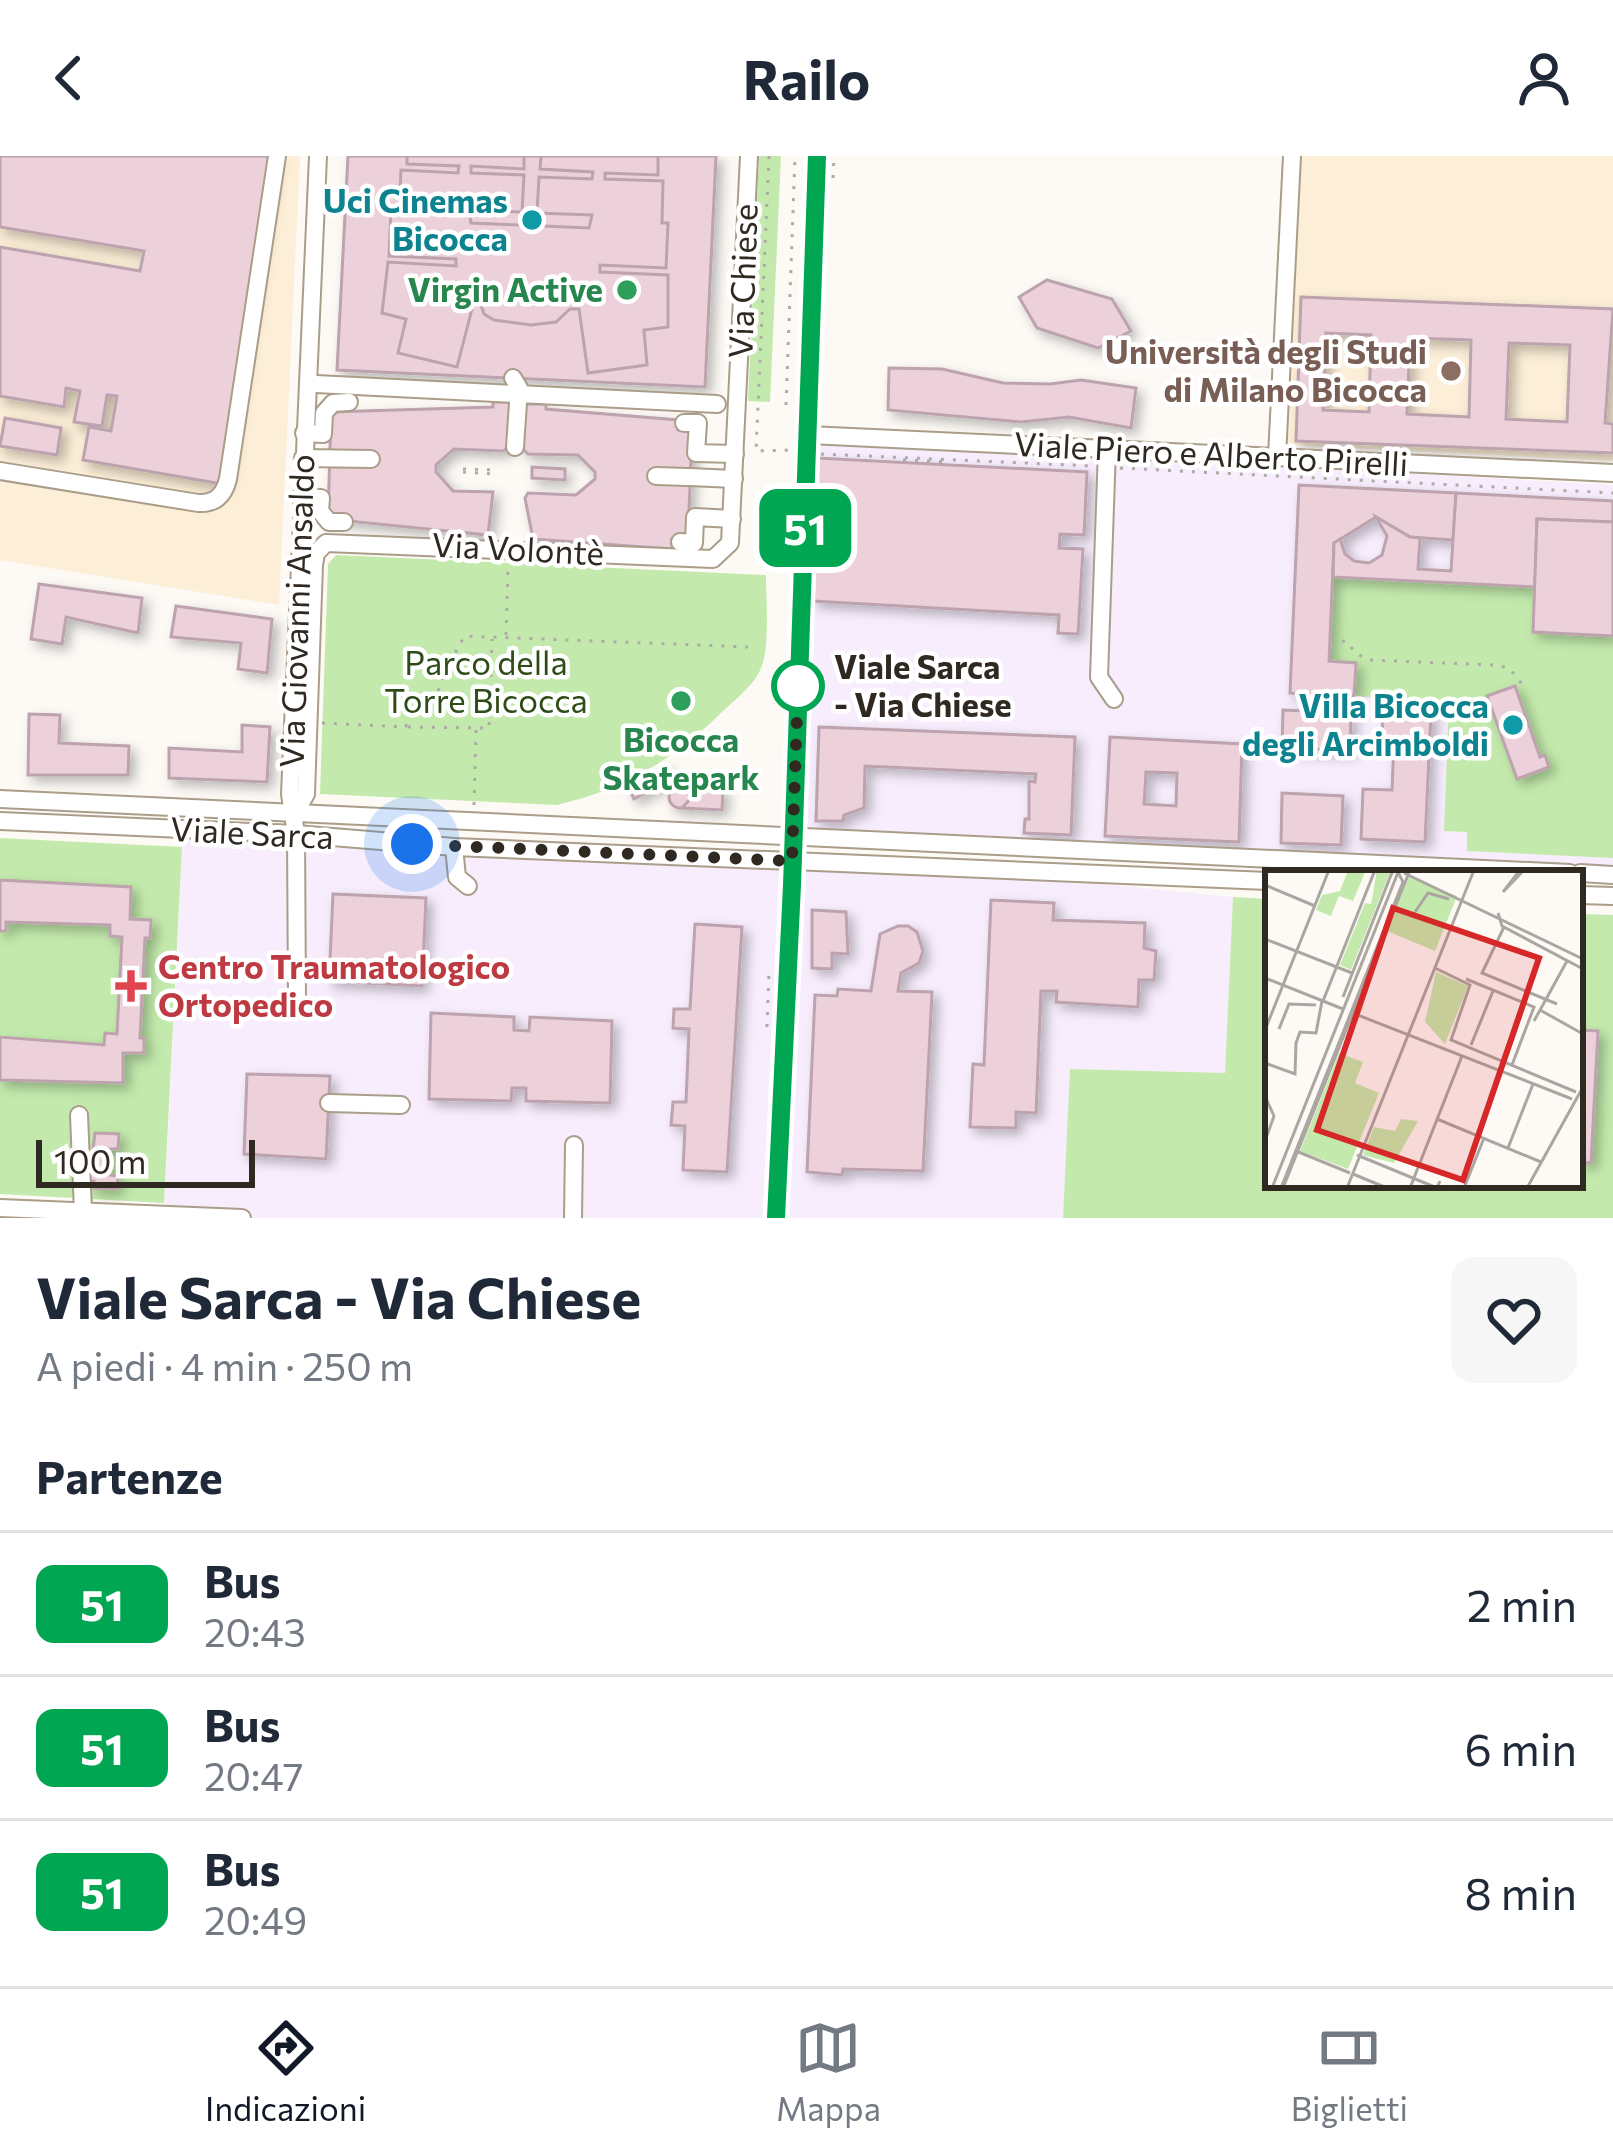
<!DOCTYPE html>
<html lang="it">
<meta charset="utf-8">
<style>
body{margin:0;font-family:Commissioner,sans-serif;background:#f6f6f7;color:#1f2937;height:100vh;display:flex;flex-direction:column;font-size:45px;white-space:nowrap}
*{box-sizing:border-box;margin:0}
p{font-size:39px;color:#747a83}
.icon{flex:none;width:66px;height:66px;fill:none;stroke:currentColor;stroke-width:2;stroke-linecap:round;stroke-linejoin:round}
.map{position:relative;height:1062px;overflow:hidden}
.panel{display:flex;flex-direction:column;background:#fff;flex:1}
.panel>*{flex:none}
.badge{padding:0 24px;border-radius:18px;font-size:42px;line-height:78px}
.scale{position:absolute;left:36px;bottom:30px;width:219px;box-sizing:border-box;padding-left:12px;border:6px solid #2f2921;border-top:0;font-size:33px;line-height:42px;white-space:nowrap;color:#2f2921;-webkit-text-stroke:9px #fff;paint-order:stroke}
.you{position:absolute;width:60px;height:60px;margin:-30px;border:9px solid #fff;border-radius:50%;background:#1a73e8;box-shadow:0 0 0 18px #1a73e833}
.map>.badge{position:absolute;translate:-50% -50%;box-shadow:0 0 0 6px #fff}
h2{padding:0 36px;font-size:45px;line-height:108px}
.round{display:grid;place-items:center;flex:none;width:126px;height:126px;border-radius:24px;background:#f6f6f7}
.headline{display:flex;align-items:center;justify-content:space-between;height:204px;padding:0 36px}
h1{font-size:57px;font-weight:700;line-height:90px}
ul{padding:0;list-style:none}
li{display:flex;align-items:center;gap:36px;height:144px;padding:0 36px;border-top:3px solid #e0e1e3}
li div{flex:1}
li b{display:block;font-size:45px}
li em{font-style:normal}
li .badge{min-width:132px;font-weight:700;text-align:center}
header{display:flex;justify-content:space-between;align-items:center;height:156px;padding:0 36px;background:#fff;font-size:54px;font-weight:700}
.tabs{display:flex;justify-content:space-around;align-items:center;height:168px;border-top:3px solid #e0e1e3;background:#fff;font-size:33px;color:#747a83}
.tabs a{display:grid;justify-items:center;gap:6px}
.tabs .selected{color:#111827}
.map>svg:first-child{display:block}
</style>
<header><svg class="icon" aria-label="back" viewBox="0 0 24 24"><path d="M15 5l-7 7 7 7"/></svg>Railo<svg class="icon" aria-label="person" viewBox="0 0 24 24"><circle cx="12" cy="8" r="4"/><path d="M4 21q1-7 8-7t8 7"/></svg></header>
<div class="map">
<svg width="1613" height="1062" viewBox="0 0 1613 1062">
<defs>
<filter id="shadow"><feDropShadow dx="5.5" dy="5.5" stdDeviation="6" flood-color="#0004"/></filter>
</defs>
<rect width="100%" height="100%" fill="#fdfaf6"/>
<g fill="#f7edfd">
<polygon points="814,283 1613,329 1613,716 796,675"/>
<polygon points="183,679 789,709 774,1062 164,1062"/>
<polygon points="797,705 953,713 1233,741 1225,917 1071,913 1063,1062 787,1062"/>
</g>
<g fill="#fceed7">
<polygon points="0,0 300,0 279,449 0,404"/>
<polygon points="1300,0 1613,0 1613,305 1285,289"/>
</g>
<g fill="#c3eaac">
<polygon points="759,0 781,0 770,246 748,245"/>
<path d="M336 399 766 419C766 442 770 492 761 512 755 528 737 542 724 554 675 603 625 633 557 649L320 638 328 408Z"/>
<polygon points="1333,421 1535,431 1533,476 1613,480 1613,702 1467,695 1467,676 1444,675 1449,545 1354,540 1356,507 1329,505"/>
<polygon points="0,682 182,691 164,1047 0,1038"/>
<polygon points="1233,741 1268,743 1268,1029 1580,1029 1580,758 1613,759 1613,1062 1063,1062 1070,913 1225,917"/>
</g>
<g fill="#ecd1db" stroke="#bca3ad" stroke-width="3" fill-rule="evenodd" filter="url(#shadow)">
<polygon points="0,0 273,0 222,328 83,304 89,271 111,275 117,240 107,239 102,270 74,266 80,235 66,232 64,251 0,240 0,91 140,115 144,95 0,71"/>
<polygon points="348,0 716,0 705,231 337,214"/>
<polygon points="407,0 524,0 524,13 471,10 471,17 524,19 522,56 469,54 471,67 589,72 592,59 537,57 539,21 592,23 593,16 540,13 541,0 658,0 658,19 605,17 605,23 663,25 662,67 668,67 666,112 600,109 600,116 668,119 668,171 644,174 647,209 588,217 579,153 570,153 556,166 531,169 494,164 484,158 481,149 473,149 457,211 398,197 406,163 382,157 388,106 456,110 456,103 389,100 391,54 399,55 401,14 458,17 459,10 407,8"/>
<polygon points="1047,124 1112,143 1131,175 1098,192 1037,172 1019,141"/>
<path d="M1301 141 1613 153 1605 267 1613 268V297L1296 285ZM1326 177 1371 179 1369 256 1323 254ZM1410 182 1471 184 1469 261 1407 258ZM1509 187 1570 189 1567 266 1506 263Z"/>
<polygon points="889,212 942,213 1003,227 1050,228 1081,224 1136,232 1131,272 1069,261 1021,266 888,254"/>
<polygon points="493,246 511,246 509,291 503,295 454,293 436,309 436,316 453,335 493,336 488,379 328,363 331,256 493,251"/>
<polygon points="524,248 546,248 546,253 678,264 678,274 688,275 692,280 688,379 682,384 672,384 672,393 533,383 525,342 528,337 576,339 595,323 595,316 578,299 528,298 521,291"/>
<polygon points="5,262 61,272 57,299 0,290"/>
<polygon points="817,302 1087,316 1084,379 1060,378 1059,392 1083,393 1078,478 1058,477 1059,459 813,445"/>
<polygon points="532,311 565,313 565,324 532,322"/>
<polygon points="1299,329 1456,337 1453,384 1410,381 1376,361 1334,387 1329,505 1356,507 1354,540 1290,537"/>
<polygon points="1456,337 1613,345 1613,366 1537,363 1535,431 1333,421 1334,387 1340,383 1345,398 1354,405 1369,407 1382,399 1387,380 1376,361 1410,381 1420,382 1418,413 1451,415"/>
<polygon points="1537,363 1613,366 1613,480 1533,476"/>
<polygon points="39,428 142,442 138,477 66,461 62,488 31,483"/>
<polygon points="176,450 272,463 267,517 238,513 241,487 171,481"/>
<polygon points="1515,530 1540,601 1545,599 1549,611 1517,623 1487,540"/>
<polygon points="1383,553 1431,556 1425,686 1361,683 1363,633 1392,634 1394,585 1382,584"/>
<polygon points="1283,554 1351,557 1350,595 1282,592"/>
<polygon points="29,558 60,559 59,587 129,590 128,619 28,619"/>
<polygon points="242,569 270,571 267,626 169,622 169,592 242,596"/>
<polygon points="819,571 1075,581 1071,679 1024,677 1025,663 1029,663 1029,625 1035,626 1036,618 865,610 864,652 844,659 843,665 816,665"/>
<path d="M1110 581 1242 588 1239 686 1105 680ZM1146 616 1177 617 1176 650 1144 648Z"/>
<polygon points="666,610 673,622 634,643 628,631"/>
<circle cx="680" cy="641" r="11"/>
<polygon points="683,631 723,632 722,654 682,652 691,642"/>
<polygon points="1282,637 1343,640 1341,689 1281,687"/>
<polygon points="0,724 131,731 130,763 151,764 150,782 145,782 140,882 144,882 144,897 123,897 123,927 0,924 0,881 104,889 105,877 117,878 122,781 110,780 110,769 6,766 6,775 0,775"/>
<polygon points="333,738 426,742 422,830 329,825"/>
<polygon points="991,744 1054,747 1053,764 1145,767 1144,792 1156,795 1154,824 1139,824 1138,851 1056,846 1057,835 1041,835 1036,957 1016,956 1016,972 970,971 973,908 984,909"/>
<polygon points="812,754 846,756 848,798 832,797 832,813 812,812"/>
<polygon points="695,768 742,771 727,1016 683,1014 685,970 671,969 673,946 686,946 689,873 673,872 674,853 690,853"/>
<polygon points="898,770 908,770 917,776 923,795 919,807 901,817 898,835 932,836 923,1015 843,1013 842,1019 807,1016 815,839 837,840 838,833 871,835 880,778"/>
<polygon points="431,857 514,861 514,874 529,875 530,861 612,865 610,947 526,945 526,932 512,932 511,945 429,943"/>
<polygon points="1580,874 1598,875 1591,1007 1580,1006"/>
<polygon points="247,918 330,920 326,1003 244,998"/>
<polygon points="95,977 119,978 118,993 110,993 109,1019 118,1020 117,1033 94,1032 94,1025 89,1025"/>
</g>
<g fill="none" stroke-linecap="round" stroke-linejoin="round">
<defs>
<g id="minor">
<polyline points="513,222 519,232 515,291"/>
<polyline points="316,228 717,248"/>
<polyline points="684,267 698,267 696,297 735,298"/>
<polyline points="304,277 323,278 324,257 333,247 349,246"/>
<polyline points="809,279 1613,317"/>
<polyline points="1107,293 1099,521 1114,543"/>
<polyline points="1277,301 1292,0"/>
<polyline points="303,302 371,303"/>
<path d="M0 315 198 347C215 348 224 339 228 323L277 0"/>
<polyline points="656,320 687,321"/>
<polyline points="690,321 734,323"/>
<polyline points="300,341 321,342 320,355 329,366 344,366"/>
<polyline points="680,386 694,387 695,361 732,363"/>
<polyline points="0,643 1570,717"/>
<polyline points="295,658 306,638 314,409 316,397 326,387 713,403 730,387 749,0"/>
<polyline points="0,665 296,678 454,691 1268,725"/>
<polyline points="454,691 457,721 468,730"/>
<polyline points="1580,717 1613,719"/>
<polyline points="1580,739 1613,740"/>
<polyline points="297,844 296,678 290,638 318,0"/>
<polyline points="329,947 401,949"/>
<polyline points="79,959 83,1055"/>
<polyline points="0,1052 242,1062"/>
<polyline points="573,1062 574,989"/>
<polyline points="776,1062 792,729 817,0"/>
</g>
</defs>
<use href="#minor" stroke="#aa9d89" stroke-width="20"/>
<g stroke="#aeaaa4" stroke-width="3" stroke-dasharray="3 9" stroke-linecap="butt">
<polyline points="769,0 756,295 793,294"/>
<polyline points="833,22 834,0"/>
<polyline points="786,249 795,0"/>
<polyline points="821,298 1093,310"/>
<polyline points="903,304 948,306"/>
<polyline points="1120,312 1613,337"/>
<polyline points="463,313 495,314"/>
<polyline points="463,316 495,318"/>
<polyline points="506,479 508,411"/>
<polyline points="1330,483 1348,486 1355,497 1369,504 1496,509 1509,512 1522,528"/>
<polyline points="322,567 406,571 406,548 428,546 440,532 442,523 458,513 456,494 465,480 748,491"/>
<polyline points="408,571 489,572 492,483"/>
<polyline points="474,649 476,574"/>
<polyline points="767,871 769,816"/>
</g>
<use href="#minor" stroke="#fff" stroke-width="16"/>
</g>
<g fill="none" stroke-linecap="round" stroke-linejoin="round">
<defs>
<polyline id="line" points="776,1062 792,729 817,0"/>
</defs>
<use href="#line" stroke="#fff" stroke-width="27"/>
<use href="#line" stroke="#00a651" stroke-width="18"/>
<polyline stroke="#2f2921" stroke-width="12" stroke-dasharray="0 21.6" points="412,688 792,705 798,530"/>
</g>
<g fill="#0f9aa8" stroke="#fff" stroke-width="4.5">
<circle cx="532" cy="64" r="12"/>
<circle cx="1513" cy="569" r="12"/>
</g>
<g fill="#2e9e5b" stroke="#fff" stroke-width="4.5">
<circle cx="627" cy="134" r="12"/>
<circle cx="681" cy="545" r="12"/>
</g>
<circle fill="#8d6e63" stroke="#fff" stroke-width="4.5" cx="1451" cy="215" r="12"/>
<circle fill="#fff" stroke="#00a651" stroke-width="6" cx="798" cy="530" r="24"/>
<path fill="#e0444e" stroke="#fff" stroke-width="4.5" d="M125 812h12v12h12v12h-12v12h-12v-12h-12v-12h12z"/>
<g text-anchor="middle" stroke-width="9" stroke-linejoin="round" paint-order="stroke">
<g font-size="33" font-weight="bold" fill="#0d838f" stroke="#fff" text-anchor="end">
<text x="508" y="57">Uci Cinemas<tspan x="508" dy="38">Bicocca</tspan></text>
<text x="1489" y="562">Villa Bicocca<tspan x="1489" dy="38">degli Arcimboldi</tspan></text>
</g>
<g font-size="33" fill="#2f2921" stroke="#fff">
<text transform="translate(743 125) rotate(-88)" y="12">Via Chiese</text>
<text transform="translate(1211 298) rotate(3)" y="12">Viale Piero e Alberto Pirelli</text>
<text transform="translate(518 393) rotate(3)" y="12">Via Volontè</text>
<text transform="translate(297 455) rotate(-88)" y="12">Via Giovanni Ansaldo</text>
<text transform="translate(252 677) rotate(3)" y="12">Viale Sarca</text>
</g>
<g font-size="33" font-weight="bold" fill="#27864d" stroke="#fff" text-anchor="end">
<text x="603" y="146">Virgin Active</text>
<text x="681" y="596" text-anchor="middle">Bicocca<tspan x="681" dy="38">Skatepark</tspan></text>
</g>
<g font-size="33" font-weight="bold" fill="#785e54" stroke="#fff" text-anchor="end">
<text x="1427" y="208">Università degli Studi<tspan x="1427" dy="38">di Milano Bicocca</tspan></text>
</g>
<g font-size="33" fill="#2e4c18" stroke="#fff">
<text x="486" y="519">Parco della<tspan x="486" dy="38">Torre Bicocca</tspan></text>
</g>
<g font-size="33" font-weight="bold" fill="#2f2921" stroke="#fff" text-anchor="start">
<text x="834" y="523">Viale Sarca<tspan x="834" dy="38">- Via Chiese</tspan></text>
</g>
<g font-size="33" font-weight="bold" fill="#be3a42" stroke="#fff" text-anchor="start">
<text x="158" y="823">Centro Traumatologico<tspan x="158" dy="38">Ortopedico</tspan></text>
</g>
</g>
<g transform="translate(1265 714)">
<rect width="318" height="318" fill="#fdfaf6"/>
<path d="M83 0H101L88 31 74 26 66 46 51 40 57 25 75 21ZM112 0H126L86 100 75 95 100 33 106 34ZM144 7 192 26 170 81 122 61ZM171 102 203 116 180 174 160 152ZM74 183 98 192 90 213 114 223 83 299 35 281ZM136 249 153 251 129 293 98 285 109 257 130 261Z" fill="#c3eaac"/>
<path fill="none" stroke="#aba6a1" stroke-width="3" d="M255 0 238 22 259 0M139 3 318 89M0 15 50 36M150 42 163 23 184 29M233 43 237 56 318 99M239 57 217 103 292 134M0 69 87 103M170 98 205 115 186 170 311 222M0 108 78 139M201 109 269 137 247 195M78 127 128 0M58 131 110 0M275 140 318 164M85 142 307 229M269 151 302 91M14 159 24 134 51 135M0 160 64 0M206 175 228 121M0 193 30 204 31 173 35 162 51 163 57 131M0 226 9 246 0 271M172 249 276 292M243 278 268 214M31 281 85 303M92 285 172 318 175 311M88 304 122 318M7 318 134 0M16 318 138 12 132 0M18 318 145 0M82 318 209 0M145 318 197 186M199 318 219 268M262 318 318 217"/>
<path fill="#d62828" fill-opacity="0.15" stroke="#d62828" stroke-width="6" d="M128 38 274 88 198 310 52 260Z"/>
<rect width="318" height="318" fill="none" stroke="#2f2921" stroke-width="6"/>
</g>
</svg>
<div class="scale">100 m</div>
<div class="you" style="left:412px;top:688px"></div>
<b class="badge" style="left:805px;top:372px;background:#00a651;color:#fff">51</b>
</div>
<section class="panel">
<div class="headline"><div><h1>Viale Sarca - Via Chiese</h1><p>A piedi · 4 min · 250 m</p></div><a class="round"><svg class="icon" aria-label="heart" viewBox="0 0 24 24"><path d="M12 20l-8-8c-3-5 5-10 8-4 3-6 11-1 8 4z"/></svg></a></div>
<h2>Partenze</h2>
<ul>
<li><span class="badge" style="background:#00a651;color:#fff">51</span><div><b>Bus</b><p>20:43</p></div><em>2 min</em></li>
<li><span class="badge" style="background:#00a651;color:#fff">51</span><div><b>Bus</b><p>20:47</p></div><em>6 min</em></li>
<li><span class="badge" style="background:#00a651;color:#fff">51</span><div><b>Bus</b><p>20:49</p></div><em>8 min</em></li>
</ul>
</section>
<nav class="tabs">
<a class="selected"><svg class="icon" aria-label="directions" viewBox="0 0 24 24"><path d="M12 3l9 9-9 9-9-9zM9 14v-3h6M13 9l2 2-2 2"/></svg>Indicazioni</a>
<a><svg class="icon" aria-label="map" viewBox="0 0 24 24"><path d="M3 6l6-2 6 2 6-2v14l-6 2-6-2-6 2zM9 4v14M15 6v14"/></svg>Mappa</a>
<a><svg class="icon" aria-label="tickets" viewBox="0 0 24 24"><path d="M3 7h18v10H3zM15 7v10"/></svg>Biglietti</a>
</nav>
